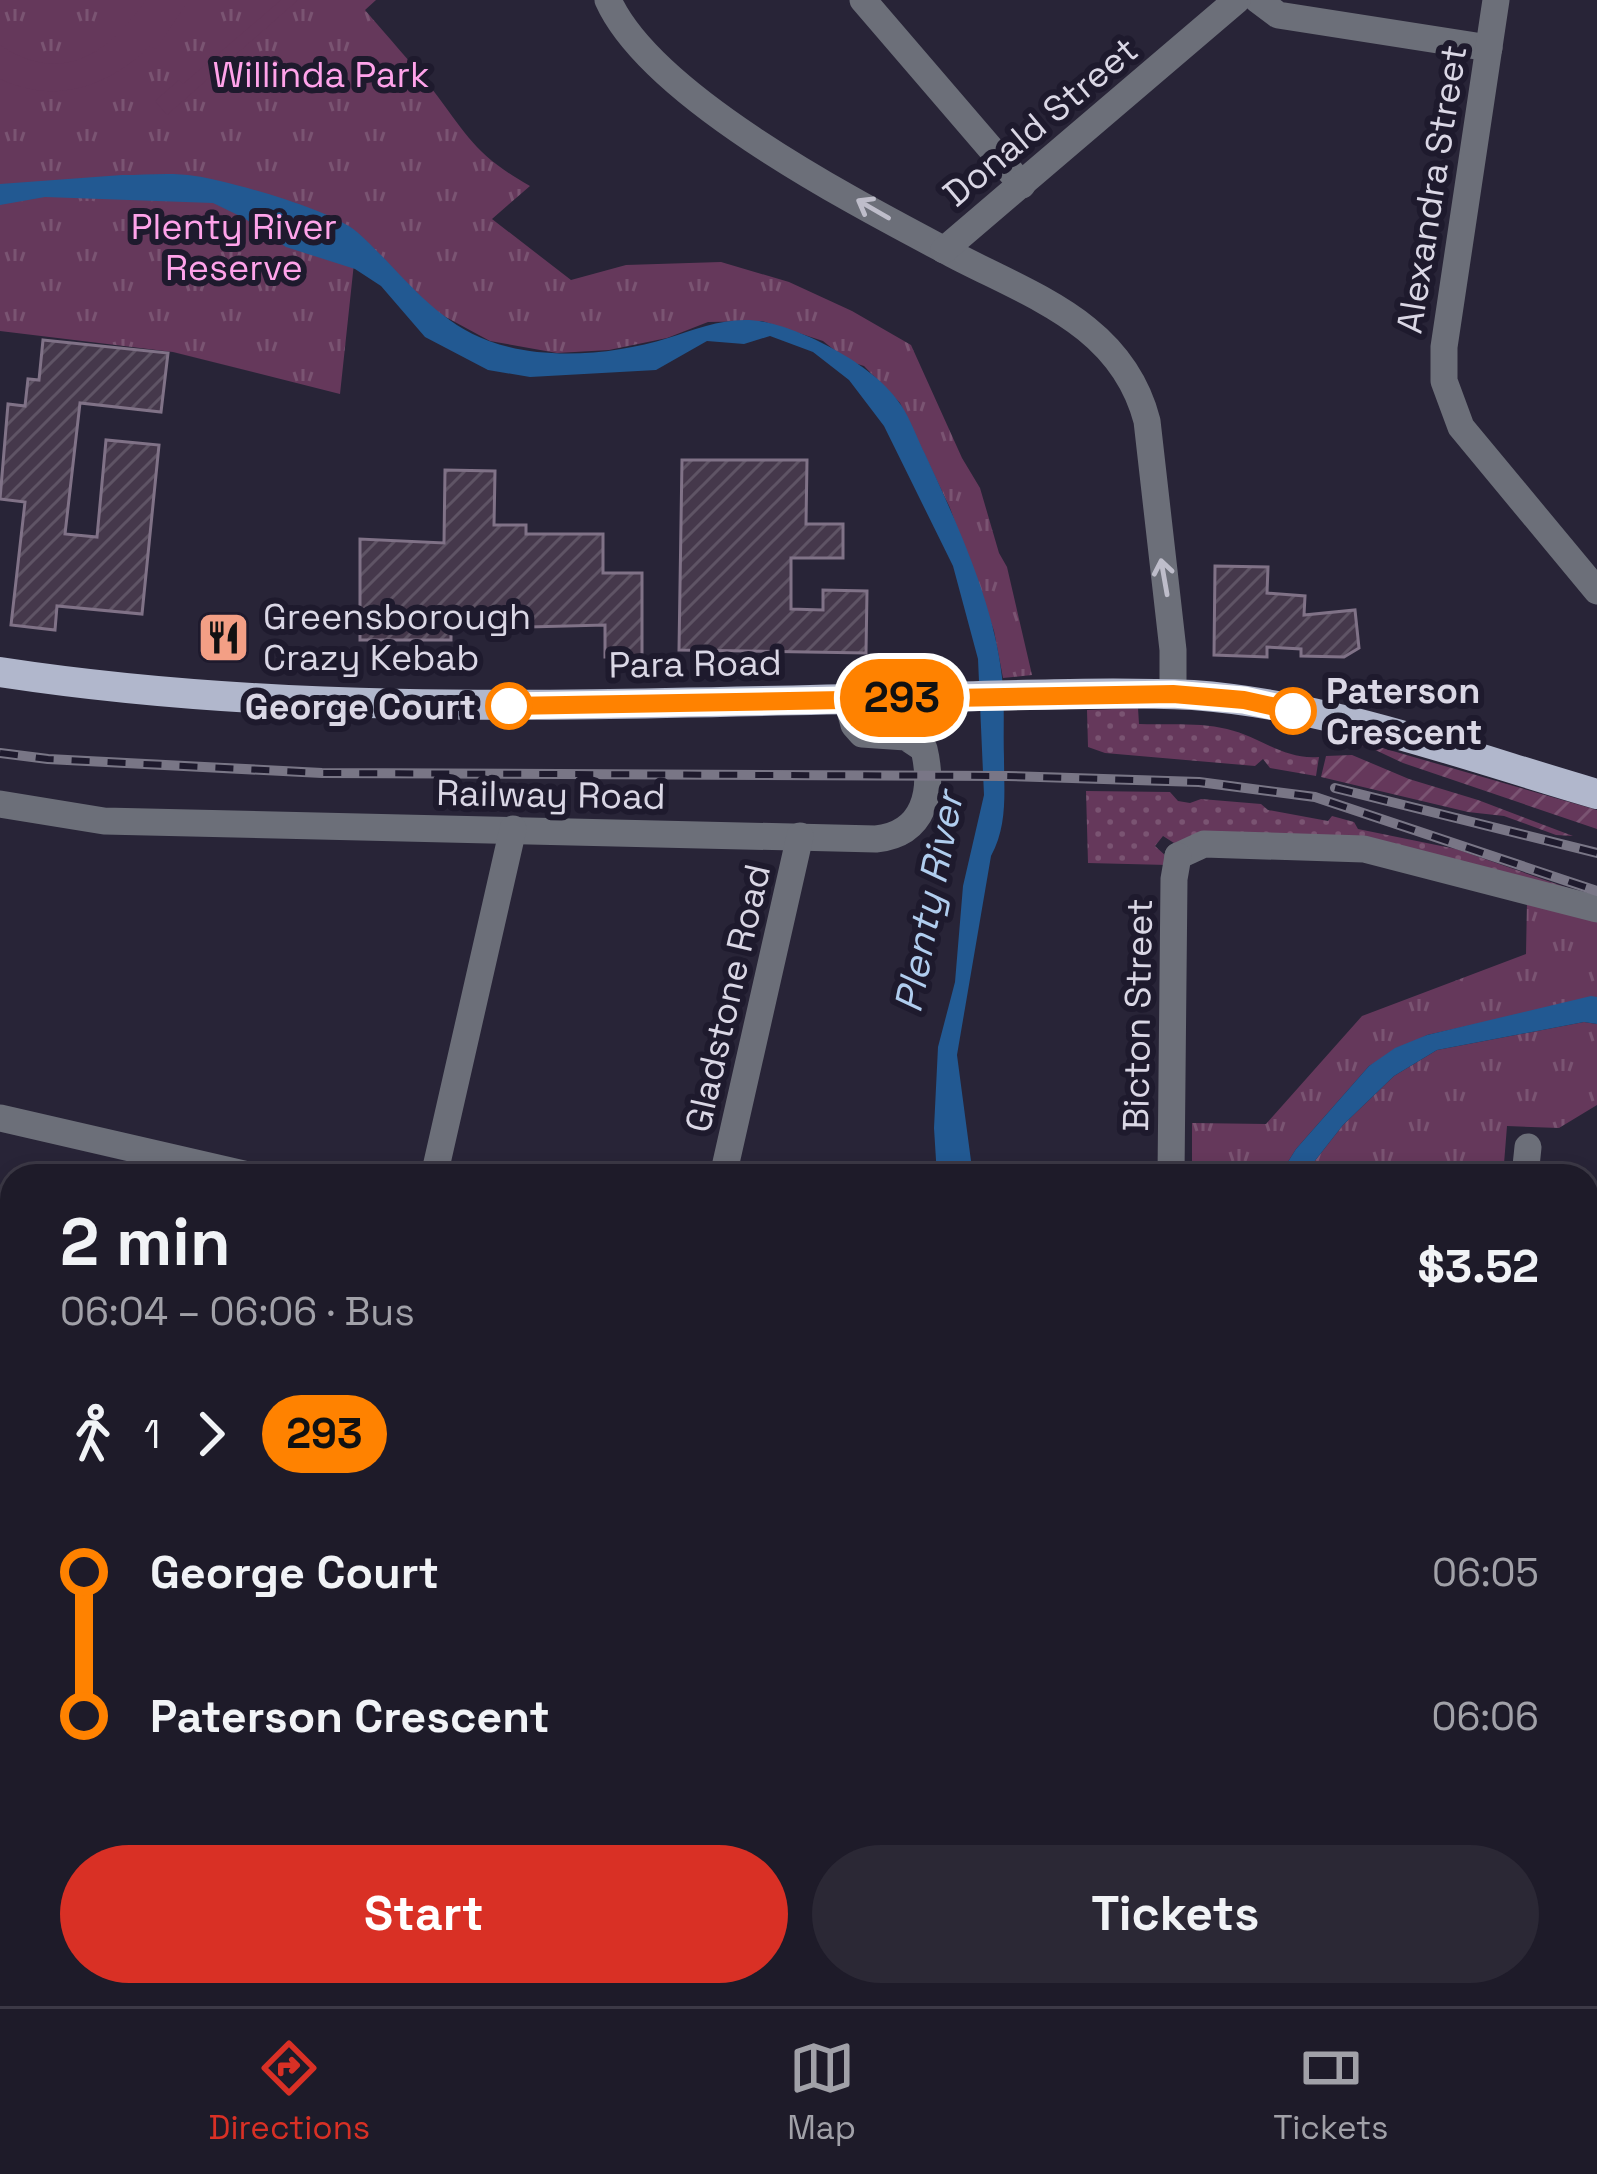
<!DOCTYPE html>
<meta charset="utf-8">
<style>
body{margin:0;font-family:"Space Grotesk",sans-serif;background:#2b2835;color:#f1f3f6;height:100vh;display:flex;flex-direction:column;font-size:45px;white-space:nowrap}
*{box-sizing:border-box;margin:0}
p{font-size:39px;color:#a1a1a8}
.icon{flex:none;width:66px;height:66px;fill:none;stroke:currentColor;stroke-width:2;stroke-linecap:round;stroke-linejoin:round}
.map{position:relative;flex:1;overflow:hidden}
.details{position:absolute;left:0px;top:1164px;width:1599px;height:843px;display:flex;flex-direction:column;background:#1e1b29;border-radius:36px 36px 0 0;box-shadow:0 6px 18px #0003,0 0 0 3px #3c3946}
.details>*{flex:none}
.badge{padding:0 24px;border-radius:39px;font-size:42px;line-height:78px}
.map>.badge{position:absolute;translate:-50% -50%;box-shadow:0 0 0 6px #fff}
.legs{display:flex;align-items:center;gap:18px;height:132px;padding:0 60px;font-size:39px}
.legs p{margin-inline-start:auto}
.headline{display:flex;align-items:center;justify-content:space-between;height:204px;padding:0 60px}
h1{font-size:66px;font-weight:700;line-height:90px}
.action{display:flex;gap:24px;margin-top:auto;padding:24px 60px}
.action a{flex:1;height:138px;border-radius:72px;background:#d93025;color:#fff;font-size:48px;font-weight:700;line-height:138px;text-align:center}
.action a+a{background:#2b2835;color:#f1f3f6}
ul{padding:0 60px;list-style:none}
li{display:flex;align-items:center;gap:42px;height:144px;font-size:45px}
li i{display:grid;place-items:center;width:18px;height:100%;margin:0 15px;background:currentColor}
li i::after{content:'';width:30px;height:30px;margin:-15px;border:9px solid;border-radius:50%;background:#1e1b29}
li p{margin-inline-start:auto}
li:first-child i{background:linear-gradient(#0000 50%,currentColor 0)}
li:last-child i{background:linear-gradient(currentColor 50%,#0000 0)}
.tabs{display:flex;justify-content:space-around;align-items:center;height:168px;border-top:3px solid #3c3946;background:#1e1b29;font-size:33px;color:#a1a1a8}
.tabs a{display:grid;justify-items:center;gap:6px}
.tabs .active{color:#d93025}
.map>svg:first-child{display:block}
</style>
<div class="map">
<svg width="1597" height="2006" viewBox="0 0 1597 2006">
<defs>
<pattern id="grass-dots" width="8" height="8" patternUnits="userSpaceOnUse" patternTransform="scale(3)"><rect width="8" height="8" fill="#65385b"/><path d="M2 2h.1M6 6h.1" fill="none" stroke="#7a5472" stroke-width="1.8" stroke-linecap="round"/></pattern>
<pattern id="park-tufts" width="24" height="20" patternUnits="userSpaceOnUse" patternTransform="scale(3)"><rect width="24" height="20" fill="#65385b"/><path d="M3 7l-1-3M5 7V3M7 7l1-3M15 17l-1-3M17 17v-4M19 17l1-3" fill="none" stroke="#7a5472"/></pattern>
<pattern id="garden-furrows" width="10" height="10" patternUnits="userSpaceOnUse" patternTransform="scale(3)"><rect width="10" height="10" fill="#65385b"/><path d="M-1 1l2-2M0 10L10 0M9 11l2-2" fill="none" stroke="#7a5472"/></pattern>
<pattern id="building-hatch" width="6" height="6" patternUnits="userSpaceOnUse" patternTransform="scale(3)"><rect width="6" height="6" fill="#45384b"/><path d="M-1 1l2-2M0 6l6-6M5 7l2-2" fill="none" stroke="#5f5465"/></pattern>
</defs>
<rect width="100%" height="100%" fill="#282437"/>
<g fill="url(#grass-dots)">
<path d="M1138 708 1139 724C1168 725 1200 722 1227 729 1261 737 1283 760 1319 757L1316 776 1270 768 1263 759 1255 766 1105 753 1088 747 1087 710Z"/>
<polygon points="1086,791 1170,792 1178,801 1190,803 1201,799 1261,804 1268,810 1328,821 1332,816 1354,822 1358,829 1456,849 1597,898 1443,858 1174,843 1163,836 1155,846 1167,857 1168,865 1088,863"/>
</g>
<g fill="url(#park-tufts)">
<path d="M0 0H376L365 10C387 36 411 62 432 89 468 136 475 155 530 186L492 219 571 280 626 265 721 262 789 282 852 311 911 345 962 458 980 488 999 553 1007 567 1032 675 1003 678 994 631 950 508 900 403 864 366 848 361 823 341 762 321 708 322 667 338 609 350 557 353 490 341 429 308 357 235 340 394 173 352 0 331Z"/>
<polygon points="1527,901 1597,919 1597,997 1427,1035 1369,1066 1296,1149 1279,1176 1192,1176 1192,1123 1266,1124 1362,1016 1526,954"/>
<polygon points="1584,1022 1597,1024 1597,1105 1559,1128 1507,1126 1503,1176 1303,1176 1343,1125 1394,1076 1437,1050"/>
</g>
<g fill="url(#garden-furrows)">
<polygon points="1338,741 1372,745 1597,810 1597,829 1403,763 1371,748"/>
<polygon points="1352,755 1409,779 1478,800 1573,836 1556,835 1504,816 1468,812 1321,777 1326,756"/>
</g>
<g fill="#65385b">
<path d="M146 0H189L156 49 150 46C108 87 56 105 0 79V45C62 87 109 53 146 0Z"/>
<polygon points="281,0 298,0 167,115 155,101 179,80 183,84"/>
</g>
<g fill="#225992">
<path d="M122 175C146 175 172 172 195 176 230 181 332 210 357 232 401 271 432 320 489 341 543 361 614 355 668 338 700 328 730 315 765 322 808 331 877 367 901 405 911 420 917 438 925 454 956 521 994 603 1002 677 1005 703 1003 731 1004 758 1004 792 1008 825 991 856L957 1055 973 1176H937L934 1128 938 1047 955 982 963 886 984 795 978 659 953 566 884 426 849 380 813 352 770 336 744 344 707 341 656 370 530 377 488 370 425 337 381 286 355 269 286 247 244 218 213 203 45 197 0 205V184Z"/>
<polygon points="1591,996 1597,997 1597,1024 1584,1022 1437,1050 1394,1076 1343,1125 1303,1176 1279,1176 1296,1149 1369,1066 1395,1048 1427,1035"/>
</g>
<g fill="url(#building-hatch)" stroke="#807287" stroke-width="3">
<polygon points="43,340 168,353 161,412 80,403 65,534 97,537 106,440 159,445 142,614 57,606 55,630 11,625 25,502 0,499 8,404 25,406 28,379 39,380"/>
<polygon points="682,460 807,460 806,524 843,524 843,558 791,558 791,609 823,610 823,590 867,591 866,653 679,650"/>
<polygon points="445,470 495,471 494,525 526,525 526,534 603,534 603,573 642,573 642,657 605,657 605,625 451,629 451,640 360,640 360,539 444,543"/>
<polygon points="1215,566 1268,567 1267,593 1305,596 1304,615 1355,610 1359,648 1344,657 1301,656 1301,649 1267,647 1267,657 1214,655"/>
</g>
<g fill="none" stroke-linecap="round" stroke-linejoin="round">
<g stroke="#6c6f79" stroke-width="27">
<path d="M608 0C652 98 856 203 952 254 1032 296 1122 324 1147 421L1173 650V694"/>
<polyline points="863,0 1022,185"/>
<polyline points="1258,0 1278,15 1489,48"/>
<polyline points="1496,0 1444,347 1444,381 1461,427 1597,591"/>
<polyline points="944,250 1237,0"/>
<path d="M0 804 104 821 876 839C925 834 934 791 924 749L906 737 862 734 854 725 847 699"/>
<polyline points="1178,856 1204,844 1364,849 1597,909"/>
<polyline points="0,1118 252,1176"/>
<polyline points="434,1176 513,829"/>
<polyline points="723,1176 800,836"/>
<polyline points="1171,1176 1174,879 1178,856"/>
<polyline points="1525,1176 1528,1147"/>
<polyline points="0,1415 12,1418"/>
<polyline points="1587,1543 1597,1545"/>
<polyline points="0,1705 12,1707"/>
<polyline points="1587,1891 1597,1890"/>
<polyline points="0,2001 8,2006"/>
<polyline points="404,2006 417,1995"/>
<polyline points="1352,2006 1355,1995"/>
</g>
<path stroke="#b1b7cc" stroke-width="30" d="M0 672C301 718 598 704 901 698 998 696 1096 691 1193 695 1330 705 1466 756 1597 794"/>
<defs>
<g id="rail">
<polyline points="0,753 48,759 322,773 1007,776 1199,782 1315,797 1597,891"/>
<polyline points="1335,788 1597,853"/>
</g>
</defs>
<use href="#rail" stroke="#797686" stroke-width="10"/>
<use href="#rail" stroke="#1e1a2d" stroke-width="6" stroke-dasharray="18" stroke-linecap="butt"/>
</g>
<defs><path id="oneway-shaft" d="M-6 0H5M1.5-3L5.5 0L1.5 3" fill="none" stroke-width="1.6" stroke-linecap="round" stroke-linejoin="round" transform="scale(3)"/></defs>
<g stroke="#bebdca">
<use href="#oneway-shaft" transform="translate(873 209) rotate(-150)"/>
<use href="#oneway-shaft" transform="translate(1164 577) rotate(-100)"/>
</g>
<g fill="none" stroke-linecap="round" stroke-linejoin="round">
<defs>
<polyline id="line-1" points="509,706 1173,694 1244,700 1293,711"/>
</defs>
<use href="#line-1" stroke="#fff" stroke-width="27"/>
<use href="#line-1" stroke="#ff8200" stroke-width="18"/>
</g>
<defs>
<symbol id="restaurant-square" viewBox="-11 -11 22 22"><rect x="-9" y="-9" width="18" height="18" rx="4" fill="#f39f85" stroke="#1e1a2d"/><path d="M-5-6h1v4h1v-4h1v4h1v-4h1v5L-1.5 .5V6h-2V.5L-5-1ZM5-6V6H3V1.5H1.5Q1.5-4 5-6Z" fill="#111"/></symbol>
</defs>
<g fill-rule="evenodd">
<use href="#restaurant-square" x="194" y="608" width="59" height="59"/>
</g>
<g fill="#fff" stroke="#ff8200" stroke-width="6">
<circle cx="509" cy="706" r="21"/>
<circle cx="1293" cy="711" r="21"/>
</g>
<g text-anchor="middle" stroke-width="12" stroke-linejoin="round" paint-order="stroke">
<g font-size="36" fill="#ffa3ea" stroke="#1e1a2d">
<text x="321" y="87">Willinda Park</text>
<text x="234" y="239">Plenty River<tspan x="234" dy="41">Reserve</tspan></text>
</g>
<g font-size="36" fill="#dad7e5" stroke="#1e1a2d">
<text transform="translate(1040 121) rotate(-40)" y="13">Donald Street</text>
<text transform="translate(1431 189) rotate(-81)" y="13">Alexandra Street</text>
<text transform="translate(695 663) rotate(-1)" y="13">Para Road</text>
<text transform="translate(551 794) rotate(1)" y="13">Railway Road</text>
<text transform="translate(727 998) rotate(-77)" y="13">Gladstone Road</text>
<text transform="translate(1137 1015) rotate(-89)" y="13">Bicton Street</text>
</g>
<g font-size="36" fill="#dad7e5" stroke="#1e1a2d" text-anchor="start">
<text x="263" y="629">Greensborough<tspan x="263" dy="41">Crazy Kebab</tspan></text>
</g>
<g font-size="36" font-weight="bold" fill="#dad7e5" stroke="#1e1a2d" text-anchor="start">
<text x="1326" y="703">Paterson<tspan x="1326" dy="41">Crescent</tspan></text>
<text x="476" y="719" text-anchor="end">George Court</text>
</g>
<g font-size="39" font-style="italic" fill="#b0cdee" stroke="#1e1a2d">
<text transform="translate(928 902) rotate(-79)" y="14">Plenty River</text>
</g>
</g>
</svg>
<b class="badge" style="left:902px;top:698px;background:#ff8200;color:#111">293</b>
<section class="details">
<div class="headline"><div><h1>2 min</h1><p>06:04 – 06:06 · Bus</p></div><b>$3.52</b></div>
<div class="legs"><svg class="icon" aria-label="walk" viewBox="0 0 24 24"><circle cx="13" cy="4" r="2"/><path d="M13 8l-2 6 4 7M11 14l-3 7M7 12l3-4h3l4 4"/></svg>1<svg class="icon" aria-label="forward" viewBox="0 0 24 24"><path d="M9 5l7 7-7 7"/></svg><b class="badge" style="background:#ff8200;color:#111">293</b></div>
<ul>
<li><i style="color:#ff8200"></i><b>George Court</b><p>06:05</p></li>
<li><i style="color:#ff8200"></i><b>Paterson Crescent</b><p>06:06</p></li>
</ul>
<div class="action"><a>Start</a><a>Tickets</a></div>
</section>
</div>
<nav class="tabs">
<a class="active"><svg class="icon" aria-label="directions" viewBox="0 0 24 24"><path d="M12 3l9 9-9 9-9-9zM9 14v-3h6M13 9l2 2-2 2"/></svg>Directions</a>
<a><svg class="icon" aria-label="map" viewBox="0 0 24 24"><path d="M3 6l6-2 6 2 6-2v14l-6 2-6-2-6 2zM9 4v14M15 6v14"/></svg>Map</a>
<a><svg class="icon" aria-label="tickets" viewBox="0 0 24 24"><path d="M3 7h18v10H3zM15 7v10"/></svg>Tickets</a>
</nav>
